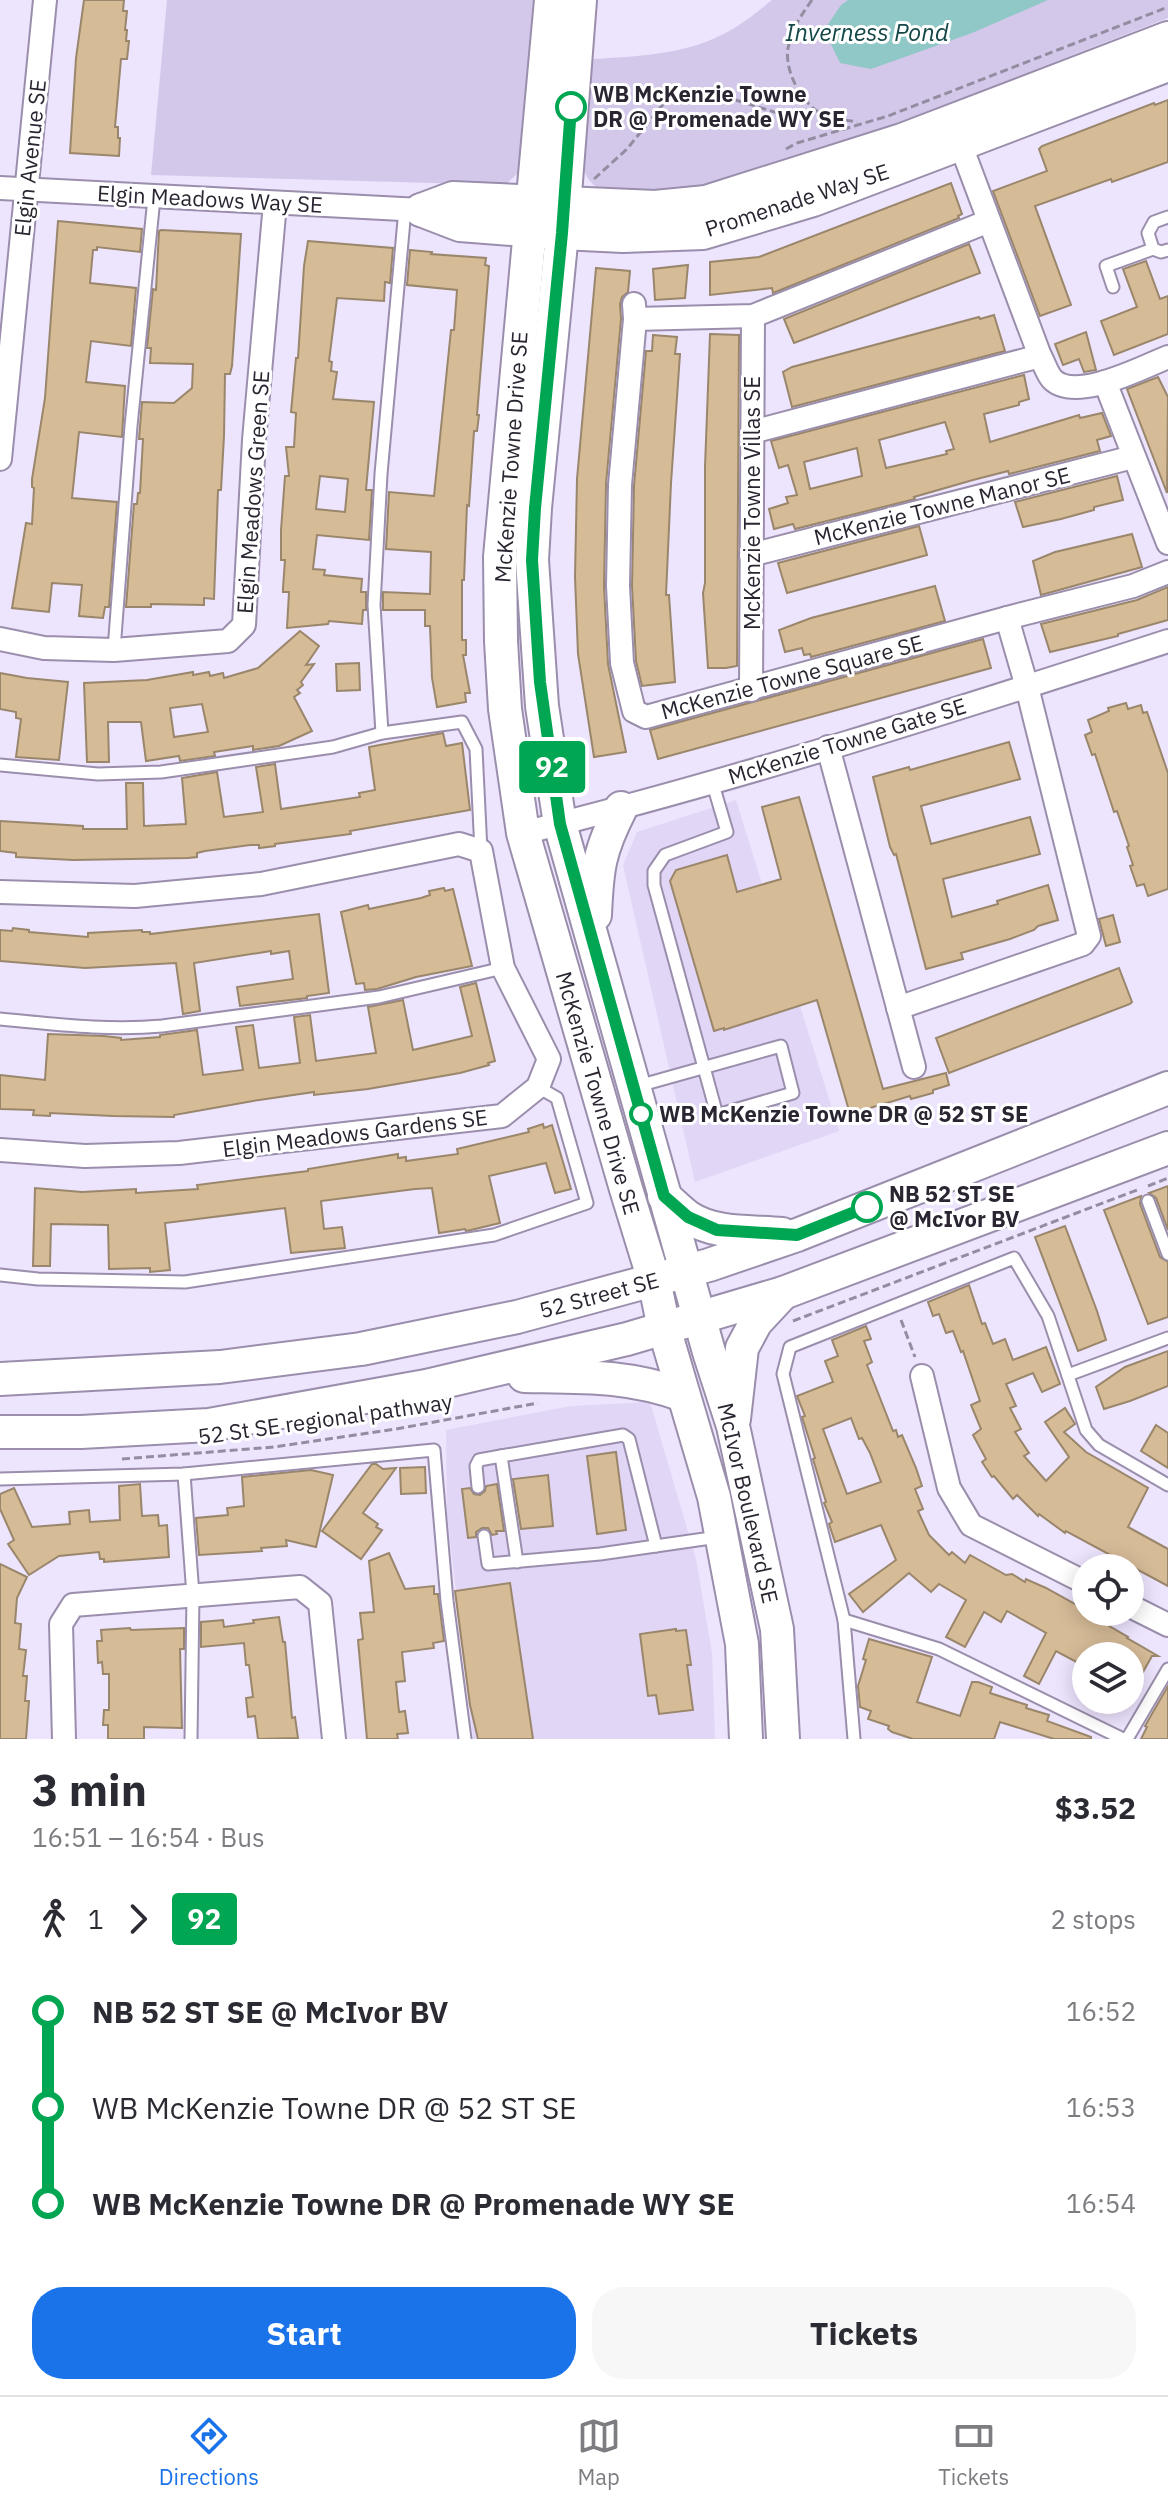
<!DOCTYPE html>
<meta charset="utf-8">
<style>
body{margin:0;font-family:"IBM Plex Sans",sans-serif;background:#f7f7f7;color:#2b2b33;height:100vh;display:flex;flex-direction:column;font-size:30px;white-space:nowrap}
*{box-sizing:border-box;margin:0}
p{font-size:26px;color:#7c7c81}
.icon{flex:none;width:44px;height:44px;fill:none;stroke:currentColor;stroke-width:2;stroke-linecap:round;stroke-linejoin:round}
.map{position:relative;height:1739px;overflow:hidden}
.drawer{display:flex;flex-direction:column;background:#fff;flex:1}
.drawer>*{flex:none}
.badge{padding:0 16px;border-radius:6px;font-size:28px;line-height:52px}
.tools{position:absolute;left:1072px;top:1554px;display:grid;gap:16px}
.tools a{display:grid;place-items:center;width:72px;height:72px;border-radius:50%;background:#fff;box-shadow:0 4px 20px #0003;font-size:40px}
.map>.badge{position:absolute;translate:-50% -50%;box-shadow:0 0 0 4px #fff}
.legs{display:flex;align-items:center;gap:12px;height:88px;padding:0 32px;font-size:26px}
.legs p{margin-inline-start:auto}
.headline{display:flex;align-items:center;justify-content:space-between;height:136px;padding:0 32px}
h1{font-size:44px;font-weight:700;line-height:60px}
.cta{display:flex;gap:16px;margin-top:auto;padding:16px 32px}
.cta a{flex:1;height:92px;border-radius:32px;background:#1a73e8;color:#fff;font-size:32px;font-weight:700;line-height:92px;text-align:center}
.cta a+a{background:#f7f7f7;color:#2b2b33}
ul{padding:0 32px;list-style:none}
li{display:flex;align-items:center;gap:28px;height:96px;font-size:30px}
li i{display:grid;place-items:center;width:12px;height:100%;margin:0 10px;background:currentColor}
li i::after{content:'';width:20px;height:20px;margin:-10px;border:6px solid;border-radius:50%;background:#fff}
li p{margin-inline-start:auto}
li:first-child i{background:linear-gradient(#0000 50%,currentColor 0)}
li:last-child i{background:linear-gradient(currentColor 50%,#0000 0)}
.tab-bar{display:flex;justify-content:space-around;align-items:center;height:112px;border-top:2px solid #e1e1e2;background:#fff;font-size:22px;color:#7c7c81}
.tab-bar a{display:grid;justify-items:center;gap:4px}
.tab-bar .active{color:#1a73e8}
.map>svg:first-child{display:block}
</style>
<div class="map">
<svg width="1168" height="1739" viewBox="0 0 1168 1739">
<rect width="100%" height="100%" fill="#ede4fe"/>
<g fill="#e2d6f6">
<polygon points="736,800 839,1131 695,1182 623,865 637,832"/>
<polygon points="650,1402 696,1559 712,1653 715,1739 473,1739 447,1514 446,1430 571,1406"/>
</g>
<g fill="#d4c8ea">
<polygon points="167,0 538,0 520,171 505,185 151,175"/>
<path d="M772 0H1168V18L776 170 691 192H604C593 186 584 177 583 164L593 59C645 56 698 54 742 23 753 16 762 8 772 0Z"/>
</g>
<polygon fill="#90c7c7" points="848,0 1048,0 972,33 871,69 840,63 824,30 841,5"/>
<g fill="#d6bb97" stroke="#9a866b" stroke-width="2" fill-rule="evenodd">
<polygon points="84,0 124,0 123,11 127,11 125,30 127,30 126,41 129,41 127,59 121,59 115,127 118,127 118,138 120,138 119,156 70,153 76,58"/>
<polygon points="1168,100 1168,162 1112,182 1111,179 1035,206 1071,305 1040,316 993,191 1047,171 1039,149 1042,146 1154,103 1155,105"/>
<polygon points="951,183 962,214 958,216 959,218 773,293 772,288 710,295 710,262 759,257"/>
<polygon points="58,221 142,229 140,252 97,247 97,250 93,250 90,283 136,288 131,346 91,341 86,382 125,386 122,437 79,432 72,498 117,502 109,607 105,607 103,618 79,616 82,585 52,583 49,612 12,608 26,523 32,524 34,488 32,487 32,479 45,398"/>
<polygon points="161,230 241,234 232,366 230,374 225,374 224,436 221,490 218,490 214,599 204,598 204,605 151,604 151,607 126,607 134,504 137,504 138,493 140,493 143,439 139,439 142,402 174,403 192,388 193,364 150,363 151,348 147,348 153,289 156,290 159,231"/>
<path d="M308 241 393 248 390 283 385 282 384 301 337 298 329 361 332 362 331 371 337 372 333 399 374 402 366 490H372L369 540 317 535 313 569 325 570 324 575 362 579 361 592H366V610H363L362 624 329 621 328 624 287 628 289 592H283V588L285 560H281V530L285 476H289L286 447H294L296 413 291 412 296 358H298L304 266ZM320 476 348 479 345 512 316 509Z"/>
<polygon points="969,244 980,273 794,343 784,319"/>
<polygon points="410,250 432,252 431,254 486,258 485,265 489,266 477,415 479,415 477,431 474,431 469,506 467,505 464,580 462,580 462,640 466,640 466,655 463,655 470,693 465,693 466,702 437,707 432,678 430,626 425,626 425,610 383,610 383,592 430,594 431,552 386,549 389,492 434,496 451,330 454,330 457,290 407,285"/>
<polygon points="1146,261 1160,299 1168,296 1168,334 1114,355 1101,321 1137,307 1123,269"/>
<polygon points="688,265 685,298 655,300 653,269"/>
<polygon points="596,268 630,271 628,292 622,297 620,304 621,319 606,484 604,586 608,664 626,752 594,757 578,654 575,577 577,479"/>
<polygon points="994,315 1005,351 792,407 783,372 792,367 979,317 980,319"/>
<polygon points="1086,332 1096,370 1084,372 1079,359 1063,365 1055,344"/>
<polygon points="710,334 739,335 737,666 726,668 708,668 703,593 705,583 705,467"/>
<polygon points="653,335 677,337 675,354 680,354 671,483 666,595 669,595 675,682 642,686 636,661 632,586 634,486 646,351 652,351"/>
<path d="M1024 375 1029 399 1019 402V405L984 414 990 442 1079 415 1080 418 1102 413 1111 436 1097 440 1100 451 1009 474 1008 471 973 480 914 497 915 499 795 529 793 524 774 529 769 509 788 503 786 497 797 495 788 465 779 468 771 441ZM945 422 954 449 946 451 947 454 886 468 879 440ZM857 448 862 476 810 489 804 462Z"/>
<polygon points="1158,377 1168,397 1167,493 1127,389"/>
<polygon points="1117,476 1123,500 1094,507 1094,510 1061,519 1023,527 1015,502"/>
<polygon points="919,526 927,555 787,593 778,563"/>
<polygon points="1132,534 1142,567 1041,595 1033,561 1055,552"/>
<polygon points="935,586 945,621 811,657 810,654 804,655 802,648 785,652 779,630 811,618"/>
<polygon points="1168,587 1168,620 1118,634 1118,636 1050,652 1041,624 1137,600"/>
<path d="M300 631 319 646 306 665 314 664 301 682 303 685 297 690 300 693 294 697 312 731 279 746 253 750V746L214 752 215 756 180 761 179 756 146 761 141 722H108L109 762H87L84 683 147 680 193 672V675L209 672 210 676 223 673 224 678 258 668ZM202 704 208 732 174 737 170 708Z"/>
<polygon points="983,639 991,668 658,759 650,730"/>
<polygon points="359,663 360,690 337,691 336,664"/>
<polygon points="0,673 27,678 68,682 59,760 16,757 21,719 16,718 16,712 0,709"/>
<polygon points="1126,703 1128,709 1141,705 1143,713 1147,712 1168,773 1168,889 1148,896 1144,884 1137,886 1130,866 1133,865 1127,847 1129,846 1117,811 1114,812 1095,754 1092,755 1085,735 1092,732 1088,720 1109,711 1108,708"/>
<polygon points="443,733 446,746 462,743 470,810 350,831 351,834 275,844 275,846 259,848 259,845 250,845 205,851 197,853 197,857 188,858 73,860 16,857 16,853 0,851 0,821 83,826 83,829 127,829 126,783 143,783 144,826 186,824 182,778 217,772 224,817 263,812 256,767 275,764 281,809 360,797 359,793 375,790 369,747"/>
<polygon points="1009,742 1020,779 921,806 931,844 1030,817 1040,854 943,879 952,917 998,904 997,901 1048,885 1058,920 1038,926 1034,930 1010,939 961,953 963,959 926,969 896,854 894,855 890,847 873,777 909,767 910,770"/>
<polygon points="799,797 883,1089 946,1073 949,1085 933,1090 933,1093 911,1099 910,1096 850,1114 817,1000 724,1030 724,1028 714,1031 670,881 676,870 727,855 737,892 781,879 762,807"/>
<polygon points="444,888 445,891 453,889 472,966 416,977 377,989 365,990 364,983 356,984 341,912 368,905 369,909 421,898 430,895 429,891"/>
<polygon points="319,914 329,993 307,996 307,998 240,1006 237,987 293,979 289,951 271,954 271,951 194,963 200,1011 183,1014 176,963 85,968 0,961 0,930 12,931 13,928 29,930 29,932 88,937 88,933 142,930 142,932 150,932 150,934"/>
<polygon points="1113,915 1120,942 1106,946 1099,919"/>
<polygon points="1119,968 1132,1002 1130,1004 949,1073 936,1038"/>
<polygon points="476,983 495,1061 488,1063 489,1065 460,1073 368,1089 314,1095 314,1092 253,1101 174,1115 174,1117 113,1116 50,1113 50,1116 33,1115 34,1110 0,1109 0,1075 45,1080 48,1034 104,1036 121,1038 121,1040 160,1037 160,1035 197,1030 203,1075 243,1070 236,1027 253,1025 259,1068 300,1063 294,1017 310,1015 316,1061 376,1053 368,1007 403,1000 413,1050 472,1036 460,987"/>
<polygon points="543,1124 544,1128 552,1125 571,1189 555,1193 546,1163 489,1176 500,1223 471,1230 466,1231 465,1229 439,1233 432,1188 415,1189 321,1201 324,1229 342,1227 345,1248 291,1253 285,1208 165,1223 170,1270 150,1272 150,1268 109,1269 108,1225 51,1224 50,1266 33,1266 35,1188 82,1192 136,1189 136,1193 198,1189 197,1185 308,1171 308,1169 398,1154 398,1158 406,1157 406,1161 458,1154 457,1149 529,1132 528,1129"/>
<polygon points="1168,1186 1168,1230 1156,1198 1149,1193"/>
<polygon points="1141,1196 1140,1204 1160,1257 1168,1262 1168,1317 1148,1324 1104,1210"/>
<polygon points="1065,1226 1097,1311 1106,1340 1078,1351 1035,1237"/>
<polygon points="969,1285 982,1324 985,1323 993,1344 1005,1339 1013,1360 1046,1347 1060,1384 1042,1392 1033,1373 1006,1384 1016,1406 1010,1408 1021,1429 1015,1432 1029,1453 1024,1456 1046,1481 1069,1457 1045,1422 1065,1408 1075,1424 1064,1432 1086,1452 1148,1488 1128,1527 1168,1549 1168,1586 1066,1531 1065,1533 1039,1514 1038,1516 1017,1495 1013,1499 994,1476 992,1477 982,1462 986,1459 973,1435 981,1429 971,1405 980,1401 963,1351 961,1352 953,1331 946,1333 939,1314 933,1316 928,1302"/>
<path d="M866 1326 871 1339 864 1341 872 1362 867 1365 893 1431 896 1430 898 1437 902 1435 916 1468 922 1486 915 1489 923 1509 918 1511 929 1535 949 1555 952 1552 965 1563 970 1555 1006 1575 1012 1574 1025 1582 1026 1579 1046 1588 1100 1618 1099 1620 1128 1637 1127 1638 1158 1656H1152L1130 1695V1656H1086V1667L1056 1651 1039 1684 1024 1676 1046 1633 1007 1611 1001 1622 984 1612 965 1647 946 1637 966 1600 939 1584 931 1592 909 1573 863 1612 849 1594 896 1560 881 1525 835 1542 829 1524 832 1522 824 1503 826 1502 813 1459 815 1458 802 1417 805 1416 797 1396 833 1382 825 1361 838 1356 832 1340ZM851 1418 859 1439 862 1438 870 1453 881 1482 847 1494 823 1429Z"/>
<polygon points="1168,1351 1168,1386 1130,1401 1104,1409 1096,1387 1125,1367"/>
<polygon points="1156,1425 1168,1433 1168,1468 1141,1451"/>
<polygon points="616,1452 626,1530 597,1534 587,1456"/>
<polygon points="372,1464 376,1464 383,1469 396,1468 363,1513 378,1524 376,1527 382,1530 361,1559 322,1531"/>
<polygon points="425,1467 426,1493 401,1494 400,1468"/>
<polygon points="311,1470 333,1475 316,1547 286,1540 287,1546 261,1548 262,1551 199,1555 196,1518 228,1515 227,1508 244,1506 242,1477"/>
<polygon points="548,1475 553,1526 521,1529 513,1479"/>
<polygon points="140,1484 142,1516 158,1515 159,1526 167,1525 169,1557 104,1562 104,1559 100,1559 99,1552 59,1556 29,1575 8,1544 14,1540 0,1509 0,1494 14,1488 32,1527 70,1524 69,1512 89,1510 90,1522 120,1520 119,1486"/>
<polygon points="497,1484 504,1531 496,1531 497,1534 492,1535 488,1528 482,1528 476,1532 476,1537 468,1538 462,1489 470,1488 474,1494 480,1495 485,1491 486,1486"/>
<polygon points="389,1553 405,1589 434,1586 434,1594 438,1594 444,1641 433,1643 434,1648 402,1652 405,1681 396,1682 399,1712 405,1711 408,1733 397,1734 398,1739 367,1739 358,1640 363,1639 360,1613 374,1612 369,1561"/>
<polygon points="0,1564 27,1577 17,1598 15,1623 21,1624 19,1649 26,1650 23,1676 27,1676 25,1701 29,1701 26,1739 0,1739"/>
<polygon points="510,1583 533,1739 478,1739 470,1705 455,1591"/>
<polygon points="279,1617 283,1642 285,1642 292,1718 295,1717 298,1738 258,1739 255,1716 248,1717 246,1698 253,1697 249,1665 246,1665 244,1643 201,1647 201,1622 223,1620 224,1627 254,1623 253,1620"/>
<polygon points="130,1628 131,1630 184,1628 184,1649 180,1649 182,1728 144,1727 144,1739 108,1739 108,1725 103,1725 104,1710 109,1710 109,1674 103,1674 102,1662 98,1663 97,1641 102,1641 101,1630"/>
<polygon points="676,1629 676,1631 686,1630 691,1665 687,1665 693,1710 659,1714 656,1695 648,1696 640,1634"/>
<polygon points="869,1639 932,1657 917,1702 960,1716 972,1682 978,1682 992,1687 990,1693 1027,1705 1026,1708 1049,1715 1047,1721 1091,1737 1091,1739 1054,1739 1000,1722 994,1739 913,1739 892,1732 888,1729 889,1726 868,1719 871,1711 860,1707 858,1686 866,1660 863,1659"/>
<polygon points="1168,1686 1168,1739 1141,1739 1147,1727 1145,1726"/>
</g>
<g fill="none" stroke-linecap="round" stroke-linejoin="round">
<defs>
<g id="lane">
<polyline points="1168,217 1154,222 1148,233 1153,249 1161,252 1168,250"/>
<polyline points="1113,287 1106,266 1153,249"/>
<polyline points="114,650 131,426 154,198"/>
<polyline points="382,733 374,605 381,474 405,209"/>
<polyline points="0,765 98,774 161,772 333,747 382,733 462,722 476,749 481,851"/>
<path d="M0 1019C54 1024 108 1031 162 1026L379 997 503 968"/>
<polyline points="638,1086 781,1046 793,1093 717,1115 654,885 654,871 665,855 727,832 712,781"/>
<polyline points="1148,1201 1168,1254"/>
<polyline points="0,1275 38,1279 185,1282 494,1235 587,1203 557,1098 538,1087"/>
<polyline points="1068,1375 1168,1338"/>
<polyline points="184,1474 193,1595 191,1739"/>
<polyline points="0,1479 184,1474 434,1450 447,1601 465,1739"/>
<polyline points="478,1487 476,1466 479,1460 501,1456"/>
<polyline points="484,1536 488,1564 600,1554 718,1537"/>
<polyline points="517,1562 501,1456 623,1435 629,1439 656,1546"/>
<polyline points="844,1620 939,1649 1123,1739"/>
<polyline points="854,1739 844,1620 783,1374 790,1347 1014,1258 1048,1316 1086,1430 1099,1445 1168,1485"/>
<polyline points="1127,1739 1168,1669"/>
</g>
<g id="street">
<path d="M960 143 1040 356C1044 363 1047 373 1052 379 1075 403 1143 367 1168 357"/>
<polyline points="0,188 421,210"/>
<polyline points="634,304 635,319 620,485 618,586 622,663 634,711 646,717 1007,618 1133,586 1168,572"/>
<polyline points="635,319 753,316 989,221"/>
<polyline points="1105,382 1168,543"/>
<polyline points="752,432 1040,356"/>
<polyline points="0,459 45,0"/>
<polyline points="751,555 1133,457"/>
<polyline points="0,639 44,648 114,650 228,641 244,625 254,440 275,203"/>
<polyline points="751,690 753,316"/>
<polyline points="828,747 914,1067"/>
<path d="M523 833C740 779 955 710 1168 641"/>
<polyline points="0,892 135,896 261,884 459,844 481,851 503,968 549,1059 538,1087 502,1116 179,1153 85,1156 0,1150"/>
<polyline points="898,1008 1083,944 1089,936 1027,687 1007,618"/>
<polyline points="922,1376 949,1488 971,1525 1086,1583"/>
<polyline points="1130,1606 1168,1625"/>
<polyline points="64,1739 61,1624 73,1605 300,1587 320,1603 334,1739"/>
</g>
<g id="secondary">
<polyline points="551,0 500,557 501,641 505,709 523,833 626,1189 654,1280 664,1328 714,1497 742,1644 746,1739"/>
<polyline points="580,0 562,233 535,508 532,560 542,706 560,824 709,1352 733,1426 777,1629 783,1739"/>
<polyline points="421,210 460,225 562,233 623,236 703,233 813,200 1168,65"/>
<polyline points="421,210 453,198 655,207 706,202 902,140 1168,38"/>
<path d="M595 915C597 868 599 851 621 808"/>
<path d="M664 1196C672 1203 680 1211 688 1217 715 1235 751 1231 782 1234"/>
<path d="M524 1376C582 1377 627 1375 683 1395"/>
<polyline points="0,1379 220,1367 361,1349 517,1317 709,1265 797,1235 1168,1088"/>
<polyline points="734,1419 742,1348 756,1322 783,1293"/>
<polyline points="0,1432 81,1432 209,1425 426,1386 627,1339 783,1293 1168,1148"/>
</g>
</defs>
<use href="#lane" stroke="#9a8eac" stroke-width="15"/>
<use href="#street" stroke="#9a8eac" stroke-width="26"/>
<use href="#secondary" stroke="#9a8eac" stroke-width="36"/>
<g stroke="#948da1" stroke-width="3" stroke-dasharray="8 4" stroke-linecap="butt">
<path d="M812 0C802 14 793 27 789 44 782 67 800 101 820 113 830 119 846 120 857 122"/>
<polyline points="786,149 797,143 888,116 1168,7"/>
<polyline points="594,179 627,149 669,97 693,91 710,92 784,115 821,114"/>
<polyline points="1148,1186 1168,1178"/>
<polyline points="901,1320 915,1357"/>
<polyline points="793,1321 1137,1190"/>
<polyline points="122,1459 274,1447 396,1429 538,1403"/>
</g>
<use href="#lane" stroke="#fff" stroke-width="11"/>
<use href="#street" stroke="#fff" stroke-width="22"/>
<use href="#secondary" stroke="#fff" stroke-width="32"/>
</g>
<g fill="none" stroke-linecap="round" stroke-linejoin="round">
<defs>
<polyline id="line-1" points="571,107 562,233 535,508 532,560 540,682 560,824 664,1196 688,1217 717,1230 797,1235 867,1207"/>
</defs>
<use href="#line-1" stroke="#fff" stroke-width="18"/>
<use href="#line-1" stroke="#00a651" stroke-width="12"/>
</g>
<g fill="#fff" stroke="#00a651" stroke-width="4">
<circle cx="571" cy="107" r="14"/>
<circle cx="641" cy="1114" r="10"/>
<circle cx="867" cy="1207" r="14"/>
</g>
<g text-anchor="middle" stroke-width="6" stroke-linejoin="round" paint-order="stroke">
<g font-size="22" font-weight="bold" fill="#2a2531" stroke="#fff" text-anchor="start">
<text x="593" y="102">WB McKenzie Towne<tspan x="593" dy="25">DR @ Promenade WY SE</tspan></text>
<text x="659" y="1122">WB McKenzie Towne DR @ 52 ST SE</text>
<text x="889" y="1202">NB 52 ST SE<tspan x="889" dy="25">@ McIvor BV</tspan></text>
</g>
<g font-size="22" fill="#2a2531" stroke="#fff">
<text transform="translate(30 158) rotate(-84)" y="8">Elgin Avenue SE</text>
<text transform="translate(210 199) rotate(3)" y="8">Elgin Meadows Way SE</text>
<text transform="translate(797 200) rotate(-18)" y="8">Promenade Way SE</text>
<text transform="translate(511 457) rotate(-86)" y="8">McKenzie Towne Drive SE</text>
<text transform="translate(253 492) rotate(-86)" y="8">Elgin Meadows Green SE</text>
<text transform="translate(752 503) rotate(-90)" y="8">McKenzie Towne Villas SE</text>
<text transform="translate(942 506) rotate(-14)" y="8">McKenzie Towne Manor SE</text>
<text transform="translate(792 677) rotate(-15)" y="8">McKenzie Towne Square SE</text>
<text transform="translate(847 741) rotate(-17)" y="8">McKenzie Towne Gate SE</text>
<text transform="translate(598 1093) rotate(74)" y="8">McKenzie Towne Drive SE</text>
<text transform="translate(355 1133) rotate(-7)" y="8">Elgin Meadows Gardens SE</text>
<text transform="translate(599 1295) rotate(-15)" y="8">52 Street SE</text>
<text transform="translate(325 1419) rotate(-8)" y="8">52 St SE regional pathway</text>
<text transform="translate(748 1503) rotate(77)" y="8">McIvor Boulevard SE</text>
</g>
<g font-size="24" font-style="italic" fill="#144747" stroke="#fff">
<text x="867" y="41">Inverness Pond</text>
</g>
</g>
</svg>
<div class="tools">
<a><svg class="icon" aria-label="locate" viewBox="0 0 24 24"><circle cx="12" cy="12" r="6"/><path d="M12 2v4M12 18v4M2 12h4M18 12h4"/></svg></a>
<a><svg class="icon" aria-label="layers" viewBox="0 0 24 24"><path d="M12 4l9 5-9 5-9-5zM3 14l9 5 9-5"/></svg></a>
</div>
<b class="badge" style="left:552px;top:767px;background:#00a651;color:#fff">92</b>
</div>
<section class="drawer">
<div class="headline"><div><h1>3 min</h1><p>16:51 – 16:54 · Bus</p></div><b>$3.52</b></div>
<div class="legs"><svg class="icon" aria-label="walk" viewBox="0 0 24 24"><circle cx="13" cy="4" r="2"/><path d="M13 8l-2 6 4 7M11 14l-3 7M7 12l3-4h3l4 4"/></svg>1<svg class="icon" aria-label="forward" viewBox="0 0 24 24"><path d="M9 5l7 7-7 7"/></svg><b class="badge" style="background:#00a651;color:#fff">92</b><p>2 stops</p></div>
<ul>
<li><i style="color:#00a651"></i><b>NB 52 ST SE @ McIvor BV</b><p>16:52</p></li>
<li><i style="color:#00a651"></i><span>WB McKenzie Towne DR @ 52 ST SE</span><p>16:53</p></li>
<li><i style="color:#00a651"></i><b>WB McKenzie Towne DR @ Promenade WY SE</b><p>16:54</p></li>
</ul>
<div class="cta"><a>Start</a><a>Tickets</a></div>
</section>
<nav class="tab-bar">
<a class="active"><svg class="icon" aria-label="directions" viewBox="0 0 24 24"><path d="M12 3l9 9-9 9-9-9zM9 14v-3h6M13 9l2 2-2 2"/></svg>Directions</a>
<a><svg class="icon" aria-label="map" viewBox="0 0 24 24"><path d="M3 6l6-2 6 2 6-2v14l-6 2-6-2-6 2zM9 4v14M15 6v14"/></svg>Map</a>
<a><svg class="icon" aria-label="tickets" viewBox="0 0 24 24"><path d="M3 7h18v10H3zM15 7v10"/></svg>Tickets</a>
</nav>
